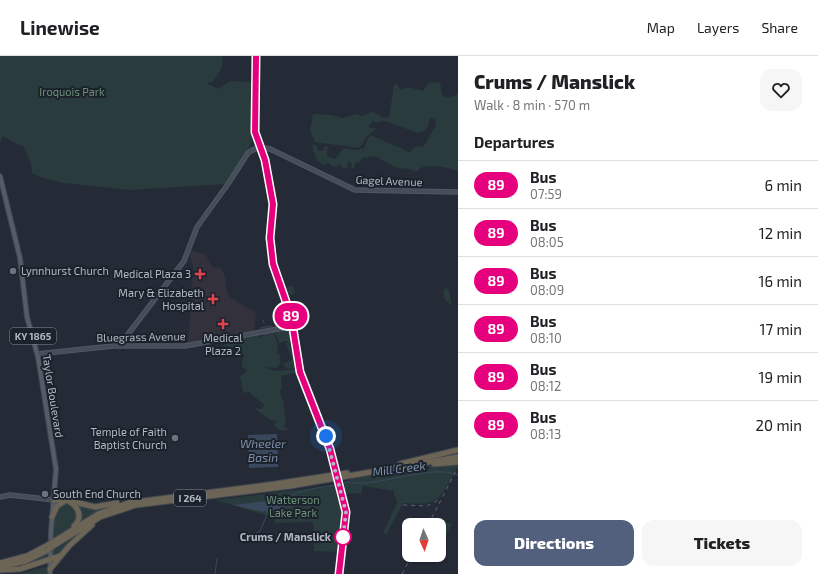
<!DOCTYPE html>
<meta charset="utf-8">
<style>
body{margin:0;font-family:"Exo 2",sans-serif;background:#f6f6f6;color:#202124;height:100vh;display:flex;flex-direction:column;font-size:15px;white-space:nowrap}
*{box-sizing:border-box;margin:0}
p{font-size:13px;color:#757577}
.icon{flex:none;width:22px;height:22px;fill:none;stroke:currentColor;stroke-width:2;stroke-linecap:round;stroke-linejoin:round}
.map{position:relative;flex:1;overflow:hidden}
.drawer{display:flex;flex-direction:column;background:#fff;width:360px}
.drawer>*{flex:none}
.badge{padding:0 8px;border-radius:13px;font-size:14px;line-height:26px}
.needle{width:26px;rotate:177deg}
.buttons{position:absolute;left:402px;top:462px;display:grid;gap:8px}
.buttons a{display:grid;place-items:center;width:44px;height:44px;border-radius:8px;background:#fff;box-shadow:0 1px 3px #0004;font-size:20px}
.you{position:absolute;width:20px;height:20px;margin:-10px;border:3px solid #fff;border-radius:50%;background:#1a73e8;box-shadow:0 0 0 6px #1a73e833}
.map>.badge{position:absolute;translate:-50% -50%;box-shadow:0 0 0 2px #fff}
h2{padding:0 16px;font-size:15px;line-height:36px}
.round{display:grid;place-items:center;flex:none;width:42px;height:42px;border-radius:12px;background:#f6f6f6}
.headline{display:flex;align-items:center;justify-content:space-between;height:68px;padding:0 16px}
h1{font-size:19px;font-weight:800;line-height:30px}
.action{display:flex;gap:8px;margin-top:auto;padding:8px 16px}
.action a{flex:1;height:46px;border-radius:12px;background:#52607e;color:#fff;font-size:16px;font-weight:800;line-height:46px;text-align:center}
.action a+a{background:#f6f6f6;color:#202124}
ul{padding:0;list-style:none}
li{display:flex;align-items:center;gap:12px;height:48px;padding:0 16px;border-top:1px solid #e0e0e0}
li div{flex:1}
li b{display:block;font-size:15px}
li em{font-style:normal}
li .badge{min-width:44px;font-weight:700;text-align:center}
header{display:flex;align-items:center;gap:24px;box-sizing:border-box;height:56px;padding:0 20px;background:#fff;border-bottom:1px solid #e0e0e0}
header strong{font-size:19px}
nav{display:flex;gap:22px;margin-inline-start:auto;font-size:14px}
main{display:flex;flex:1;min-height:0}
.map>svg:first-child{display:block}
</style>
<header>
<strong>Linewise</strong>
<nav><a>Map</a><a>Layers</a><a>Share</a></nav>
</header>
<main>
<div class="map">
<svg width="458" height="518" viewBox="0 0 458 518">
<rect width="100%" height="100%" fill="#242b36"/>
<polygon fill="#33313c" points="191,195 205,198 213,211 220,212 223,216 226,225 226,233 230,241 256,257 254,275 188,288 193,220 193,210 189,199"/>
<g fill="#293b3c">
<polygon points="0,0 223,0 222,11 213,26 207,27 218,33 230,25 253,26 254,33 252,85 244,104 228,128 129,134 64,127 43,122 32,117 31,107 23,90 15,87 3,80 0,87"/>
<path d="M440 26 442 39 448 42 458 38V115C447 112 424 105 416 116L411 113 397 112 375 100 362 102 361 105 355 107 354 112 352 113 351 106H348L347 113 342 112 341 109 338 108 337 111 332 110 327 106 326 109C316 107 313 97 312 88L317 90 318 95H323L324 91 328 90 327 100 335 103 343 92 356 94 364 92 370 79 405 94 409 97 415 91 424 90 436 69 435 62H430L427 73 418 77 388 66 380 65 378 67 373 65 368 71 376 73 366 81 361 90 358 92 315 86 310 75 313 58 332 59 343 62 356 58 362 60 375 55V58L380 59 381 61 389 62 394 28H396L401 34 408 31 423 35 429 27Z"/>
<polygon points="293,230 295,237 287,241 284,232"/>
<polygon points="446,232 449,234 452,250 445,244 443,235"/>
<polygon points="289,272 292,274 294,295 289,286 286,285 279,287 275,277"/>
<polygon points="273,276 278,288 277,298 281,299 279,301 281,307 276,312 267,311 267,312 276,315 298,313 299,316 281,320 282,332 279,335 283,344 286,369 282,370 287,372 288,374 279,374 274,370 277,365 270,364 254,352 262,353 264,349 249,336 244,337 243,336 240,320 247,315 242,310 242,303 245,300 237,292 223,290 226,287 225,284 258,278 260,283 265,277"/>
<polygon points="286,287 289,287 292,295 295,297 296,312 287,313 283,307 288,306 288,304 289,304 290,306 292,303"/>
<path d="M458 407C456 413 453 419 450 425 438 449 428 449 403 447L386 479 383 477 397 447 396 441H394V435L363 430 361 439 357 437 345 438 342 427 356 421 429 413V410Z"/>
<polygon points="337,429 343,459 338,496 314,495 313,466 275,467 274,458 265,459 215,444"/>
<polygon points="63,447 69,447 78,456 74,469 53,483 55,456 57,452"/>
<polygon points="76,448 111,450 77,469"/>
<polygon points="437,467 444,466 452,468 443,485 439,483 439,469 432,469"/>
<polygon points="89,470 57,501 53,501 53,493"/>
<polygon points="48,496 47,503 29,509 5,512 28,506"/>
<polygon points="48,510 48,518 19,518"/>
</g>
<g fill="#3a485e">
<polygon points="277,378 278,411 249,412 248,379"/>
<polygon points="290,442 293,443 294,449 290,451 284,450 287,458 283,463 279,463 274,457 267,457 265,455 263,456 234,449"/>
</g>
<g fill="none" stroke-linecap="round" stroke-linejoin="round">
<g stroke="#3a485e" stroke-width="1">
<polyline points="286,251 289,266"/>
<polyline points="263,264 264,267"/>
<polyline points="275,270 288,267"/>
<polyline points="261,272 271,270"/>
<path d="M342 428 345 426C377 433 429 407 458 419"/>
<path d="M288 442C291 436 329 429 337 429"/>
<polyline points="247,482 260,475 268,456"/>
<polyline points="215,518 217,502"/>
</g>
<defs>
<g id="secondary">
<polyline points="256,0 255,76 265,103 273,148 271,178 272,205 292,260 301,318"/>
<path d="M119 290 184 205 197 171 228 128 248 97C254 92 263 91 270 93L355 134 458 136"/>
<polyline points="37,298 113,290 185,290 294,270"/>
<polyline points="300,317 326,381 336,413"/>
<polyline points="0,441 10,439 54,444"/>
<polyline points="339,518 346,456 339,427"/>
</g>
<polyline id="primary" points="0,120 20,202 27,261 38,301 56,413 51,475 50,518"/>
<g id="highway">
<polyline points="400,408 458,394"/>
<polyline points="434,408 458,406"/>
<polyline points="54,444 70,445 95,451 117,447"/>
<path d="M70 446C80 452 82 463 74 470"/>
<polyline points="52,461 57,450 65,445"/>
<polyline points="53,486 98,458 128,447 275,428 347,417"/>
<polyline points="53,490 100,461 136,449 290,430 458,401"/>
<polyline points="0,507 27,500 48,489"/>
<polyline points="0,511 26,505 48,494"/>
<polyline points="50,513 69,490 92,469"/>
<polyline points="0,514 20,513 60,500"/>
</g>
</defs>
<use href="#secondary" stroke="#525862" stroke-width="5.5"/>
<use href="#primary" stroke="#404650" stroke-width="6"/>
<use href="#highway" stroke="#424852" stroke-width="7"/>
<use href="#secondary" stroke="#454c5a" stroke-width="3.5"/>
<use href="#primary" stroke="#555c67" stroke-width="4"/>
<use href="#highway" stroke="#6c6455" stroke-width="5"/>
<g stroke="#5b6370" stroke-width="1" stroke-dasharray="4 4" stroke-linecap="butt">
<polyline points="403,449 427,450 440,443"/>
<polyline points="428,469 458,411"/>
<polyline points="402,518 412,499"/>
</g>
<defs>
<polyline id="secondary-bridge" points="336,413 339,427"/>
<g id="highway-bridge">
<polyline points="48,489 53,486"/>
<polyline points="48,494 53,490"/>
</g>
</defs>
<use href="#secondary-bridge" stroke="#525862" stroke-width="5.5" stroke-linecap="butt"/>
<use href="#highway-bridge" stroke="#424852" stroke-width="7" stroke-linecap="butt"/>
<use href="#secondary-bridge" stroke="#454c5a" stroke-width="3.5"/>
<use href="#highway-bridge" stroke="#6c6455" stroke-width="5"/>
</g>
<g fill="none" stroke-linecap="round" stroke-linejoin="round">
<defs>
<polyline id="line" points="256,0 255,76 265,104 273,148 270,182 273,208 291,260 300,316 330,393 346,456 339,518"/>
</defs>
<use href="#line" stroke="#fff" stroke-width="9"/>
<use href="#line" stroke="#e6007e" stroke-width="6"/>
<polyline stroke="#b2b8c3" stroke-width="4" stroke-dasharray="0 7.2" points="326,380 346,456 343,482 343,481"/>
</g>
<g fill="#6b7280" stroke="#1c222c" stroke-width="1.5">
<circle cx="13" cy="215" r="4"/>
<circle cx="175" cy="382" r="4"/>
<circle cx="45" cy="438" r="4"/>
</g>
<g fill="#e0444e" stroke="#1c222c" stroke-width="1.5">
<path d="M198 212h4v4h4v4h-4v4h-4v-4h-4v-4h4z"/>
<path d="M211 237h4v4h4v4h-4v4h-4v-4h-4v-4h4z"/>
<path d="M221 262h4v4h4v4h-4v4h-4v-4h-4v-4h4z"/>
</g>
<circle fill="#fff" stroke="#e6007e" stroke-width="2" cx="343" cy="481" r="8"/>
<g text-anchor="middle" stroke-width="4" stroke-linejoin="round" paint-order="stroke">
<g fill="#1c222c" stroke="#858b96" stroke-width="1">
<rect x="10" y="272" width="46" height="16" rx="3"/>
<rect x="174" y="434" width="32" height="16" rx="3"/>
</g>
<g font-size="10" font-weight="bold" fill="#b2b8c3">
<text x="33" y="284">KY 1865</text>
<text x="190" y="446">I 264</text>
</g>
<g font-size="11" fill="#6c9176" stroke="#1c222c">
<text x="72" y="40">Iroquois Park</text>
<text x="293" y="448">Watterson<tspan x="293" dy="13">Lake Park</tspan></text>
</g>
<g font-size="11" fill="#b2b8c3" stroke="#1c222c">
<text transform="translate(389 125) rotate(2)" y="4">Gagel Avenue</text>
<text transform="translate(141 281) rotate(-1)" y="4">Bluegrass Avenue</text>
<text transform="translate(53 340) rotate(81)" y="4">Taylor Boulevard</text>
</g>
<g font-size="11" fill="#b2b8c3" stroke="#1c222c" text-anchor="end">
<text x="21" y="219" text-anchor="start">Lynnhurst Church</text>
<text x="191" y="222">Medical Plaza 3</text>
<text x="204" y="241">Mary &amp; Elizabeth<tspan x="204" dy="13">Hospital</tspan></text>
<text x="223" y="286" text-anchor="middle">Medical<tspan x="223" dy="13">Plaza 2</tspan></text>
<text x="167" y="380">Temple of Faith<tspan x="167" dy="13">Baptist Church</tspan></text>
<text x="53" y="442" text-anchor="start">South End Church</text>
</g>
<g font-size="11" font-weight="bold" fill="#b2b8c3" stroke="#1c222c" text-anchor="end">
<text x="331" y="485">Crums / Manslick</text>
</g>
<g font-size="12" font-style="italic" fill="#7c8ea9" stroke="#1c222c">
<text x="263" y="392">Wheeler<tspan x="263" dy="14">Basin</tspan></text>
<text transform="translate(399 413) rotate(-7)" y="4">Mill Creek</text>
</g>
</g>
</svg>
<div class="buttons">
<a><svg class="needle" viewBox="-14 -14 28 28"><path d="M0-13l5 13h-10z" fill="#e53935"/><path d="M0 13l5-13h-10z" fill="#757577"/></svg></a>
</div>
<div class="you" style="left:326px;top:380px"></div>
<b class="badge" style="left:291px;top:260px;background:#e6007e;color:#fff">89</b>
</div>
<section class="drawer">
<div class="headline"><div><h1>Crums / Manslick</h1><p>Walk · 8 min · 570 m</p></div><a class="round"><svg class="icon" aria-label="heart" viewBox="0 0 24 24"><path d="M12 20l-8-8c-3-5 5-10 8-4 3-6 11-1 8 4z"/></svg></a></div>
<h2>Departures</h2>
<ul>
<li><span class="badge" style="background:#e6007e;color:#fff">89</span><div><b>Bus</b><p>07:59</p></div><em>6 min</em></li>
<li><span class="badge" style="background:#e6007e;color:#fff">89</span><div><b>Bus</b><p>08:05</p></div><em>12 min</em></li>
<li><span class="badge" style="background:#e6007e;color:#fff">89</span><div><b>Bus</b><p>08:09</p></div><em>16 min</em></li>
<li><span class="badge" style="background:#e6007e;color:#fff">89</span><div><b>Bus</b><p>08:10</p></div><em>17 min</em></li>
<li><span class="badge" style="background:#e6007e;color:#fff">89</span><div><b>Bus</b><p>08:12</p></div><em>19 min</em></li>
<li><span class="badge" style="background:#e6007e;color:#fff">89</span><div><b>Bus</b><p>08:13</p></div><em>20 min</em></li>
</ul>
<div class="action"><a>Directions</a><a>Tickets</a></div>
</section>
</main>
